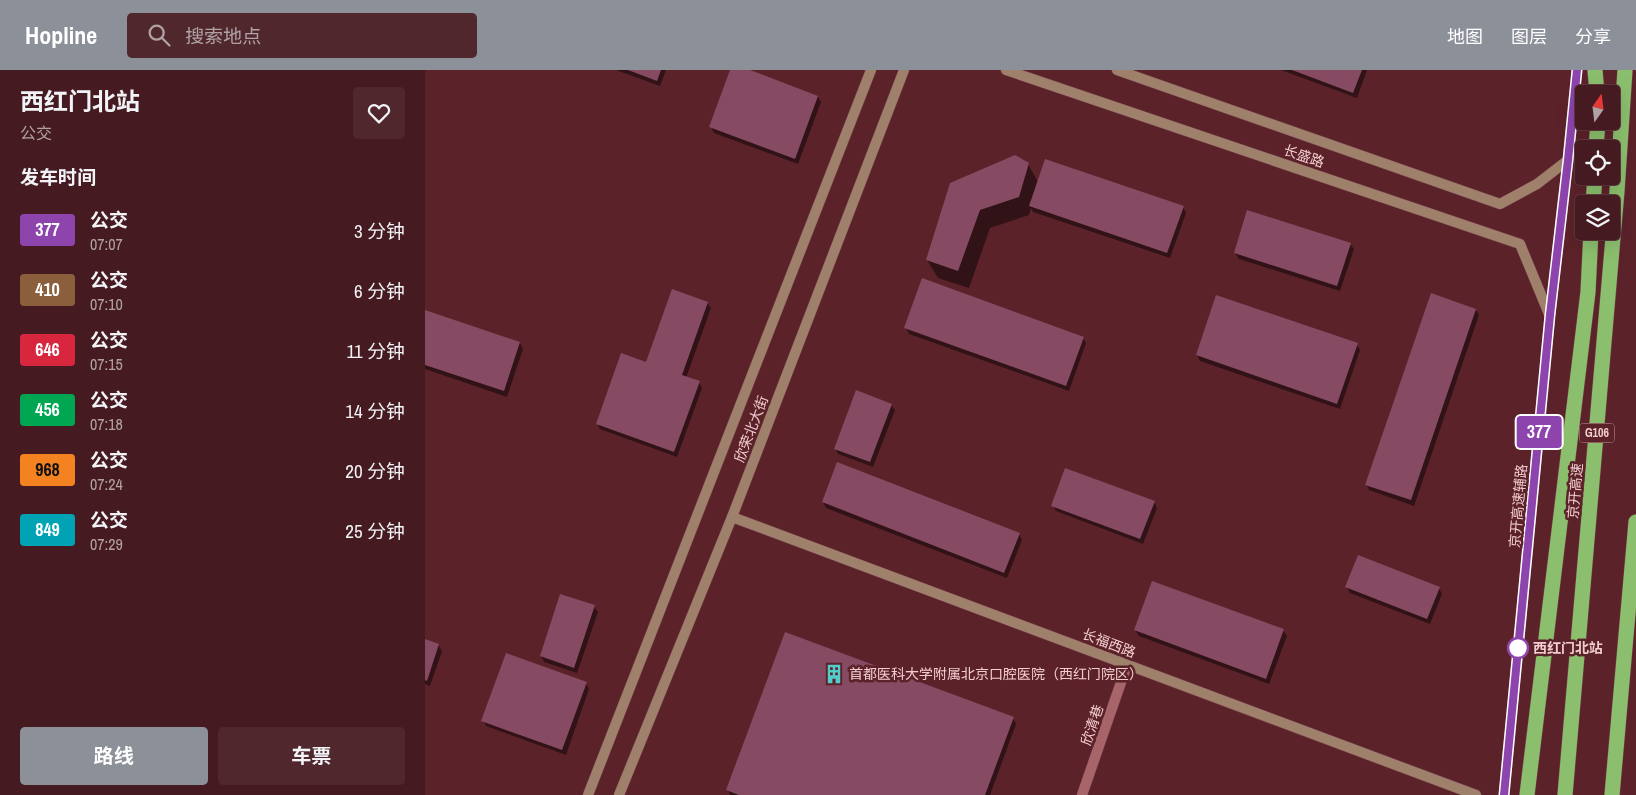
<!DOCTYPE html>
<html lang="zh">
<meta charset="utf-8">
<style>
body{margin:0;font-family:"Archivo Narrow","Noto Sans SC",sans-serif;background:#4f272d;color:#f1f3f6;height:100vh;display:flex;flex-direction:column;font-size:19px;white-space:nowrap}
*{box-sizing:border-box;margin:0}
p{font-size:16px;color:#b0a1a5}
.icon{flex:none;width:28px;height:28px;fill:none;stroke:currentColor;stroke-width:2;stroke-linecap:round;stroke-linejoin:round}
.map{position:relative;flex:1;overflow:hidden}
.details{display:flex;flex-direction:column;background:#451a20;width:425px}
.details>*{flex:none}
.badge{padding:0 10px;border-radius:4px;font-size:18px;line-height:32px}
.needle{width:32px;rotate:14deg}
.buttons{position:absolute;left:1150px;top:15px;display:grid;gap:10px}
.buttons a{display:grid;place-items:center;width:45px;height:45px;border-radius:5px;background:#451a20;box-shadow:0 5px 20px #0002,0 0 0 1px #5d383e;font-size:25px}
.map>.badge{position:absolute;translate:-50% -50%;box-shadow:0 0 0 2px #fff}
h2{padding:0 20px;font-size:19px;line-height:45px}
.round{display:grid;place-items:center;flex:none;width:52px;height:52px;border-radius:5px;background:#4f272d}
.head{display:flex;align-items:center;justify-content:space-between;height:85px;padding:0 20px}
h1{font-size:24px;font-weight:700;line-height:38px}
.button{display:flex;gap:10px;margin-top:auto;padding:10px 20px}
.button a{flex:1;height:58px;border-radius:5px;background:#8c9099;color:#fff;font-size:20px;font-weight:700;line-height:58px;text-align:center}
.button a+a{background:#4f272d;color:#f1f3f6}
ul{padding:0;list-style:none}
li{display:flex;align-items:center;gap:15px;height:60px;padding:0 20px}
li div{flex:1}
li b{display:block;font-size:19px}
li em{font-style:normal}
li .badge{min-width:55px;font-weight:700;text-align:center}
header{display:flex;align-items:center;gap:30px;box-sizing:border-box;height:70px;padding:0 25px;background:#8c9099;color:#fff}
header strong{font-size:24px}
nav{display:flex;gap:28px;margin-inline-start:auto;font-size:18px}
.search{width:350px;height:45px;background:#4f272d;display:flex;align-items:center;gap:12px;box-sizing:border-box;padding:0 18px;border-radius:5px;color:#b0a1a5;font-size:19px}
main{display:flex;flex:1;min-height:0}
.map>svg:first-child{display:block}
</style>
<header>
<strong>Hopline</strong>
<div class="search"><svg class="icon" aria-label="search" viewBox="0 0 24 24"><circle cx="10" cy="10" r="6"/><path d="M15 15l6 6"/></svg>搜索地点</div>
<nav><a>地图</a><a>图层</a><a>分享</a></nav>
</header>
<main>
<section class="details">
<div class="head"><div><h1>西红门北站</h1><p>公交</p></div><a class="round"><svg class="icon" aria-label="heart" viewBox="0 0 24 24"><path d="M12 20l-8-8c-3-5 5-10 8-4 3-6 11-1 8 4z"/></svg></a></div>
<h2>发车时间</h2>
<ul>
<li><span class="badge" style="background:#8e44ad;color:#fff">377</span><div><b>公交</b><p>07:07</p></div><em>3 分钟</em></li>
<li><span class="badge" style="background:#8b5e3c;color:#fff">410</span><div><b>公交</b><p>07:10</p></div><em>6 分钟</em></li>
<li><span class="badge" style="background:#d7263d;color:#fff">646</span><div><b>公交</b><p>07:15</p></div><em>11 分钟</em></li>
<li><span class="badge" style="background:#00a651;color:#fff">456</span><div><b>公交</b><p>07:18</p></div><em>14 分钟</em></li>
<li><span class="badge" style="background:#f58220;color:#111">968</span><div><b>公交</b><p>07:24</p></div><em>20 分钟</em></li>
<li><span class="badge" style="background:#00a3b4;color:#fff">849</span><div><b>公交</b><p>07:29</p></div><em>25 分钟</em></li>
</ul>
<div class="button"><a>路线</a><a>车票</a></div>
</section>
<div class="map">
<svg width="1211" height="725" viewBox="0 0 1211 725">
<rect width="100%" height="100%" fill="#5c222a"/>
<g fill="#0007">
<polygon points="191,0 241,0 235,16"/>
<polygon points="307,0 321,0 393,27 396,32 373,94 289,63 286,57"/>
<polygon points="856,0 942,0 932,28"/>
<polygon points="603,94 613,112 758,137 761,143 745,188 608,142 606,138 604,145 565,158 544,218 513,208 502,190"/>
<polygon points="925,174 929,179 915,221 814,189 810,183"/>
<polygon points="282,233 286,238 261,308 274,312 277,318 252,387 175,359 172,353 221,293"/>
<polygon points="1051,240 1054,245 989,436 944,420 941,414"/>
<polygon points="0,241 95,273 98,279 82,327 0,299"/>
<polygon points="481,258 658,268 661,273 644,321 484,264"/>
<polygon points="932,275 935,280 915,339 775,291 772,285"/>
<polygon points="466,335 470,340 448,397 413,384 410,378"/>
<polygon points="398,432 594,464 597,470 582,508 401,438"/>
<polygon points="729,432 732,438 718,474 631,441 628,436"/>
<polygon points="922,517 1014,518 1017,524 1005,554 925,523"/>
<polygon points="169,537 173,542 152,603 119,592 116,586"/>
<polygon points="710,560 858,560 862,566 844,614 714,566"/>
<polygon points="0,570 13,575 17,581 5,616 0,614"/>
<polygon points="161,613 164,619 141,685 61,656 58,650"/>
<polygon points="588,648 591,654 565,725 305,725 303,720"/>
</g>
<g fill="#864b63">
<polygon points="203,0 236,0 232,11"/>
<polygon points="305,0 325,0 393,26 370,89 284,57"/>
<polygon points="867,0 937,0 928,23"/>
<polygon points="590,85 604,93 594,127 555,140 533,201 501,190 525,113"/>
<polygon points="620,89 759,136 742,183 604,136"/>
<polygon points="822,140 926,173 912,216 809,183"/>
<polygon points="497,208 659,267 641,316 479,258"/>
<polygon points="247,219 283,232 257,305 275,311 249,382 171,354 196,283 221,292"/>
<polygon points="1006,223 1051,239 986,430 940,415"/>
<polygon points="791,225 933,273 912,334 771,285"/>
<polygon points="0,240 95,272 79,321 0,295"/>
<polygon points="431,320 467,334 445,392 409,379"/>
<polygon points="412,392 595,463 579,503 397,432"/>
<polygon points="640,398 730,431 715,469 626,436"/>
<polygon points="933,485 1015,517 1002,549 920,517"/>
<polygon points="727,511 859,559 841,609 709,560"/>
<polygon points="135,524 170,535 149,598 115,586"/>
<polygon points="360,562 589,647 560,725 314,725 301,720"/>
<polygon points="0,569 14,574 2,611 0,610"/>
<polygon points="81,583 162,612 137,680 56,651"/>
</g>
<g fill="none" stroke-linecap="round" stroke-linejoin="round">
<defs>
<polyline id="street" points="657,725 702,595"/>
<g id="secondary">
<polyline points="581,0 1095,174 1124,244"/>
<polyline points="692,0 1075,134 1112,114 1143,90"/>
<polyline points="307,447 1051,725"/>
<polyline points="163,725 446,0"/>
<polyline points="194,725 307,447 479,0"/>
<polyline points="1079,725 1125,245 1143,90 1152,0"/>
</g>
<g id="highway">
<polyline points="1170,0 1172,24"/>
<polyline points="1171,79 1173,51"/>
<polyline points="1168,134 1170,106"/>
<polyline points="1102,725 1163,222 1166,161"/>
<polyline points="1140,725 1192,121 1200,0"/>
<polyline points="1187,725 1211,452"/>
</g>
</defs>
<use href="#street" stroke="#75424b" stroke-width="11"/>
<use href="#secondary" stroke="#75424b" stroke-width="11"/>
<use href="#highway" stroke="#75424b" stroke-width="16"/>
<use href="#street" stroke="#a7656a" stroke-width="10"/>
<use href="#secondary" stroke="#9f806b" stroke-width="10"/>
<use href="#highway" stroke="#8bbf6d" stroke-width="15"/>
</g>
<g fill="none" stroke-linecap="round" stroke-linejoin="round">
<defs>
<polyline id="line" points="1079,725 1125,245 1143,90 1152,0"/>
</defs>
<use href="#line" stroke="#fff" stroke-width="11"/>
<use href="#line" stroke="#8e44ad" stroke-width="8"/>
</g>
<defs>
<symbol id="building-bare" viewBox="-9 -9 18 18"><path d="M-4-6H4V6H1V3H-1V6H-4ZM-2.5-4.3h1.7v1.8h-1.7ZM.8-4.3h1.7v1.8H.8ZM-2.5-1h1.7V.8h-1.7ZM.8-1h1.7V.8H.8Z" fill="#52cdcc" stroke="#5c222a" stroke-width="2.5" paint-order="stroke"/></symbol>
</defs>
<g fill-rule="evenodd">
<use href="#building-bare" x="395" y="590" width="28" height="28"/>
</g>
<circle fill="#fff" stroke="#8e44ad" stroke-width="2.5" cx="1093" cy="578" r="10"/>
<g text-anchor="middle" stroke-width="5" stroke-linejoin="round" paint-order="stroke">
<rect fill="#5c222a" stroke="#c59a9e" stroke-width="1" x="1154.5" y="353.5" width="35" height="19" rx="4"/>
<g font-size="12" font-weight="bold" fill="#f2cdcf">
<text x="1172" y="367">G106</text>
</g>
<g font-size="14" fill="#f2cdcf" stroke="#5c222a">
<text transform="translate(879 86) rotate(19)" y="5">长盛路</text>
<text transform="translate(326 359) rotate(-69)" y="5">欣荣北大街</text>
<text transform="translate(1150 421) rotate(-85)" y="5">京开高速</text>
<text transform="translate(1093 436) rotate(-85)" y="5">京开高速辅路</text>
<text transform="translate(684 573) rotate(21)" y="5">长福西路</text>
<text transform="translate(667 655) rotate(-71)" y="5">欣清巷</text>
</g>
<g font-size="14" font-weight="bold" fill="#f2cdcf" stroke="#5c222a" text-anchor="start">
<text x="1108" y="583">西红门北站</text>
</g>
<g font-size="14" fill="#f2cdcf" stroke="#5c222a" text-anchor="start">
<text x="424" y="609">首都医科大学附属北京口腔医院（西红门院区）</text>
</g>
</g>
</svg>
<div class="buttons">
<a><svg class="needle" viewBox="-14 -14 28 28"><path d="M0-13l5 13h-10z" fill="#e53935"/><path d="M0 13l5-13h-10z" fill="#b0a1a5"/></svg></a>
<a><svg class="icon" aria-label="locate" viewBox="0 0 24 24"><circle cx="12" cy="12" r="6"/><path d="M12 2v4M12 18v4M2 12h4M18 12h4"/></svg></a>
<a><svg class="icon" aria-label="layers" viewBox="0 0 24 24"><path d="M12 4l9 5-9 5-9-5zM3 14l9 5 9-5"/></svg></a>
</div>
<b class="badge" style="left:1114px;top:362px;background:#8e44ad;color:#fff">377</b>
</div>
</main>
